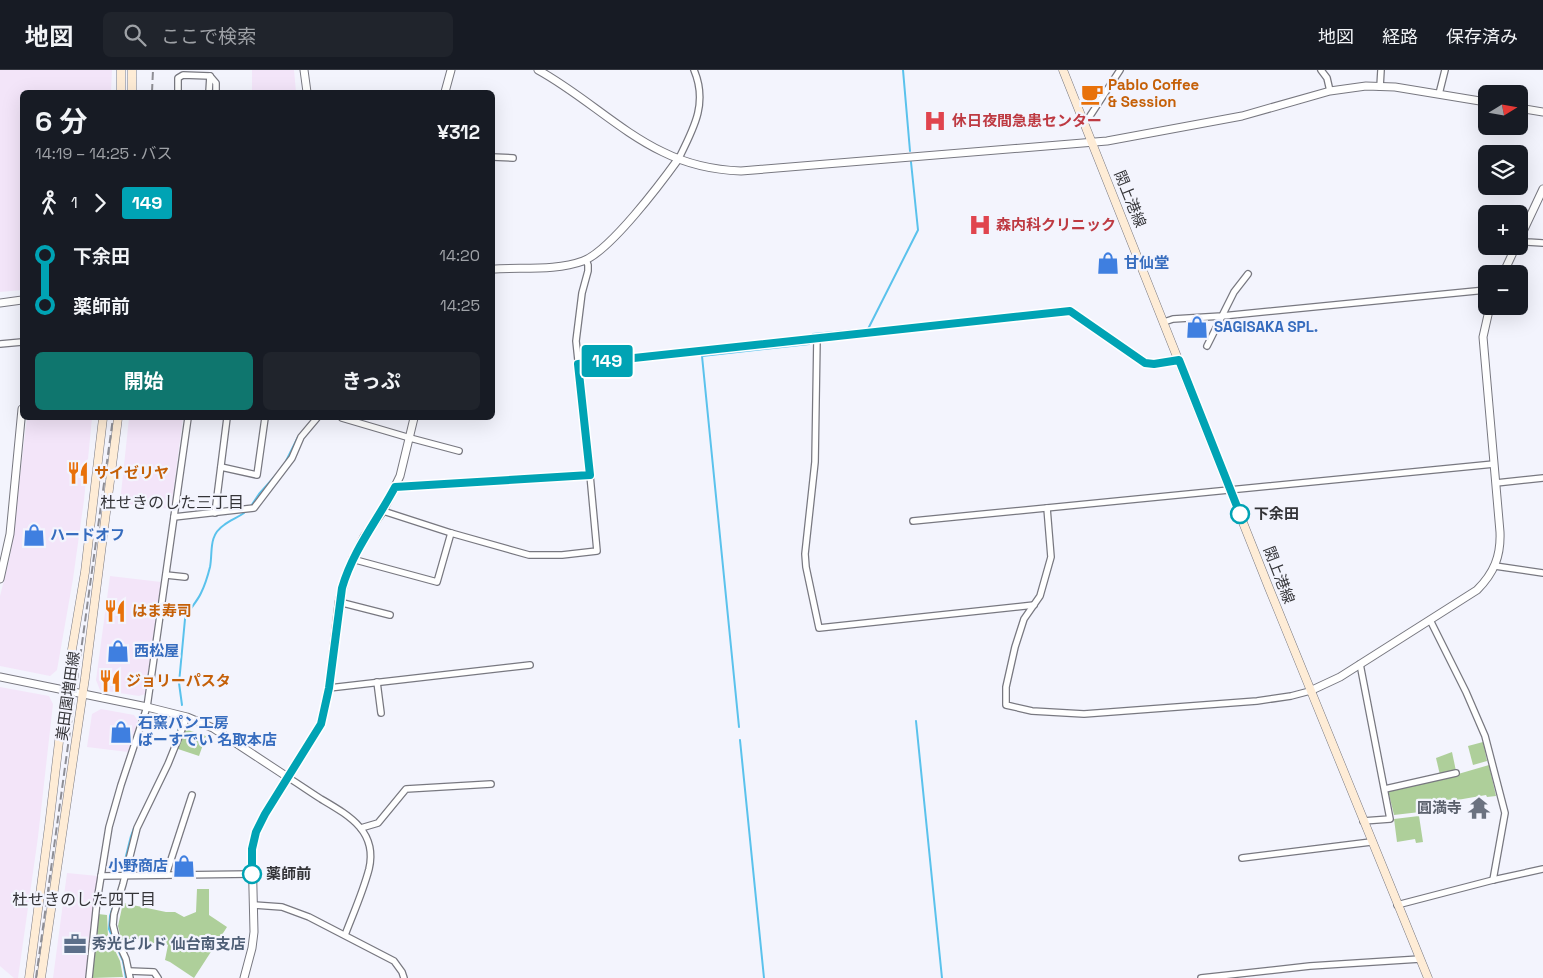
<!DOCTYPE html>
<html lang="ja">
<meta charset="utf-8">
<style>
body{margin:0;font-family:"Space Grotesk","Noto Sans JP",sans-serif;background:#20242c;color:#f1f3f6;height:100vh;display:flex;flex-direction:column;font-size:19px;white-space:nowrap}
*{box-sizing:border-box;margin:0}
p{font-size:16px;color:#9ea1a6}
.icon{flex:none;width:28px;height:28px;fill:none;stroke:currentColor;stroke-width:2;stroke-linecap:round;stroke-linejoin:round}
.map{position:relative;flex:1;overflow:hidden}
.sheet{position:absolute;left:20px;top:20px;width:475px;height:330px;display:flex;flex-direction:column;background:#171b24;border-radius:8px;box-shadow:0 5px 20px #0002}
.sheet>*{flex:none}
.badge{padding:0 10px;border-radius:4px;font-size:18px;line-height:32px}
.needle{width:32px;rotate:79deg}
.fabs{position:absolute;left:1478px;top:15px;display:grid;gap:10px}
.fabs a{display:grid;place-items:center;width:50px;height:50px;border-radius:8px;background:#171b24;box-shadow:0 5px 20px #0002;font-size:25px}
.map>.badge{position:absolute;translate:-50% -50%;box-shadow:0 0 0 2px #fff}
.legs{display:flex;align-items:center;gap:8px;height:55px;padding:0 15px;font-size:16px}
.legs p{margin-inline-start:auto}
.summary{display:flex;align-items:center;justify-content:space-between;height:85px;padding:0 15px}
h1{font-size:28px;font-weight:700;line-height:38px}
.button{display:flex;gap:10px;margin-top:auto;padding:10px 15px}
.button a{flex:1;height:58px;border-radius:8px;background:#0f766e;color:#fff;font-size:20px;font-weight:700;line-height:58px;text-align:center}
.button a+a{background:#20242c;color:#f1f3f6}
ul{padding:0 15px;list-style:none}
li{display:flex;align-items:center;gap:18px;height:50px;font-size:19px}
li i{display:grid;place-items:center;width:8px;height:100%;margin:0 6px;background:currentColor}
li i::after{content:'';width:12px;height:12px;margin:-6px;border:4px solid;border-radius:50%;background:#171b24}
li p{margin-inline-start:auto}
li:first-child i{background:linear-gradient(#0000 50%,currentColor 0)}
li:last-child i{background:linear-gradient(currentColor 50%,#0000 0)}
header{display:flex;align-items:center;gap:30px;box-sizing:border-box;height:70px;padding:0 25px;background:#171b24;border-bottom:1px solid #363941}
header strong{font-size:24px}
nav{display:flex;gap:28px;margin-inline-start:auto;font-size:18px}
.search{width:350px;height:45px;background:#20242c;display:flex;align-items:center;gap:12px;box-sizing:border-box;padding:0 18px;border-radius:8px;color:#9ea1a6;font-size:19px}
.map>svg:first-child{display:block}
</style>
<header>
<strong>地図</strong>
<div class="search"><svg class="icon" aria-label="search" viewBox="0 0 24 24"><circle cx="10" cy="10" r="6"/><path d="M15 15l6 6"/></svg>ここで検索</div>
<nav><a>地図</a><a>経路</a><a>保存済み</a></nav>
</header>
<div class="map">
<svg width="1543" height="908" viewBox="0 0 1543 908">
<rect width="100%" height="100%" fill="#f3f4fd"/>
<g fill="#f3e5f9">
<polygon points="0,0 112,0 111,22 22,22 22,220 0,222"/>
<polygon points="252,0 294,0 296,22 252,22"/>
<polygon points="27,348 92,348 84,430 73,509 57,600 50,606 0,596 0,526 10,487"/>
<polygon points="129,348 183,348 171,439 120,433"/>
<polygon points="110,506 161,512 145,624 139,626 100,620 96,610"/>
<polygon points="0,617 49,626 53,634 38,767 18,908 14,908 0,896"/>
<polygon points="101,639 134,645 138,651 128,682 87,677 92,644"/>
<polygon points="67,803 98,806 85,908 53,908"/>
</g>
<g fill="#aecf9a">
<polygon points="185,659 206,666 199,686 178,679"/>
<polygon points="1483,672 1487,691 1473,695 1468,676"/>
<polygon points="1452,682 1456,701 1440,705 1436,688"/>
<polygon points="1489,695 1496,726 1487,727 1486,725 1434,734 1434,738 1420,740 1420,742 1394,745 1388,720 1441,709"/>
<polygon points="1419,746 1423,772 1416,773 1415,769 1397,772 1394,749"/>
<polygon points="197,819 209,819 209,845 227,857 194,908 170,892 165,890 168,875 161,871 146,875 144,868 122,872 118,856 123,833 166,842 175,842 184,847 196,842"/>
<polygon points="98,844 107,845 108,866 120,891 123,907 92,908"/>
</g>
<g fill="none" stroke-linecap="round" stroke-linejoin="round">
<g stroke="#5ac2ec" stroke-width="2">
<polyline points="903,0 910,81"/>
<polyline points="813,264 868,259 918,160 911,92"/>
<polyline points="286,391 298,367"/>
<polyline points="251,436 259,424 276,405"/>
<path d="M182 635 179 613 185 549C189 539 197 532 201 523 205 515 208 505 210 497 213 481 208 466 224 455 230 450 237 448 244 443"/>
<polyline points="916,651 942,908"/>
<polyline points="739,657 702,286 809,274"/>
<polyline points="740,670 764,908"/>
<polyline points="174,672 179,658"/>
<polyline points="122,802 131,766 134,758"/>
<polyline points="117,824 110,846 109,859 123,891 126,908"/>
</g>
<defs>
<g id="minor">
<polyline points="1321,0 1327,8 1330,21"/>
<polyline points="1380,17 1381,0"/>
<polyline points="178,22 178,8 183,5 210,6 216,13 216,22"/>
<polyline points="209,22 210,6"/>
<polyline points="1439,24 1445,0"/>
<polyline points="1082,51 1088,49 1120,0"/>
<polyline points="492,87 513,88"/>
<path d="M679 88C694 58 708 33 694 0"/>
<polyline points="1519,169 1527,172 1543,173"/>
<polyline points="1164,252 1173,249 1222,246 1486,220"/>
<polyline points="817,268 815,392 805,484 806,497 819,558 1034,535"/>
<polyline points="0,274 22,272"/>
<polyline points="1207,276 1234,222 1248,204"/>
<polyline points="578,294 1069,241 1145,293 1154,294 1179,290"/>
<polyline points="342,348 410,368 459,381"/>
<polyline points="221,397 257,405 265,348"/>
<polyline points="1496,413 1543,408"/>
<polyline points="395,417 590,405 576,271 582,223 588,201 588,195 586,190"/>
<polyline points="1047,438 1051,487 1040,526 1024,549 1015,577 1006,617 1006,635 1032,641 1084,644 1257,631 1291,626 1310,621"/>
<polyline points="383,441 451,463 529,485 562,485 597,481 590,405"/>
<polyline points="215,443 227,348"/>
<polyline points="174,447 254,438 292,388 301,367 317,348"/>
<polyline points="913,451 1494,394"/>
<polyline points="352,489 437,512 451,463"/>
<polyline points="1495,496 1543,503"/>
<polyline points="166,505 185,507"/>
<polyline points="339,532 390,545"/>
<polyline points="1430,550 1466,622 1485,666 1505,743 1493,810"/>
<polyline points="1360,594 1390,749 1363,751"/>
<polyline points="377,612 381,643"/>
<polyline points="329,618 530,595"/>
<path d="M289 708C300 715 310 722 321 729 348 745 378 761 369 799 363 822 353 844 345 865"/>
<polyline points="1385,719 1456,703"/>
<polyline points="361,758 378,753 406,719 491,714"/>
<polyline points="1242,788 1371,772"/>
<polyline points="166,805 192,725"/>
<polyline points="101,806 252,804"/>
<polyline points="253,835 282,837 309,847 394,891 402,902 404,908"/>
<polyline points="1397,835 1493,810 1543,799"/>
<polyline points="129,901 154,902 158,908"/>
<polyline points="89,908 97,831 109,757 121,715 147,637 188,348"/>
<polyline points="130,908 126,889 116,867 113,855 114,844 123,814 137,758 168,694 187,647"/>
<polyline points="1201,908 1310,896 1420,889"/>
</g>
<g id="tertiary">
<polyline points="304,0 307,22"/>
<path d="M538 0C582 24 619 61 663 82 687 94 714 100 741 101L1107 71 1242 46 1330 21 1366 16 1395 17 1486 32"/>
<polyline points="445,22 451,0"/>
<polyline points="1519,38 1543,42"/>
<polyline points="1519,170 1543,119"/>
<path d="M492 199C522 197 556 201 583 191 610 181 661 113 679 88"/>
<polyline points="1503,204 1516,176"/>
<polyline points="0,233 22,230"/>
<polyline points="0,509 10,464 22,339"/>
<polyline points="0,607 147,637 187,647 213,658 289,708"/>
<path d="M1310 621 1340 607 1477 520C1494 503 1501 486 1500 462L1483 267 1490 236"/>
<polyline points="244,908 252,878 254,862 252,779 256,762 265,744 321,654 329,618 339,532 347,502 364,467 383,441 400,406 414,348"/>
</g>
<g id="secondary">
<polyline points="1063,0 1269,518 1428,908"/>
<polyline points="121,22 121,0"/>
<polyline points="132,22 132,0"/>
<polyline points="29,908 49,756 65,621 85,502 103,348"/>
<polyline points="41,908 85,608 118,348"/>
</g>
</defs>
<use href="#minor" stroke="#787880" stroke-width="8"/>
<use href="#tertiary" stroke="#787880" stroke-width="9"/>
<use href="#secondary" stroke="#787880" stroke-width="9"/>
<use href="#minor" stroke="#fff" stroke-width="5.5"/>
<use href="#tertiary" stroke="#fff" stroke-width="7"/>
<use href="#secondary" stroke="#feecd6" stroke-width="8"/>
<g stroke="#8e8e95" stroke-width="2" stroke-dasharray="8 4" stroke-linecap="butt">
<polyline points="152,22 153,0"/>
<polyline points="36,908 113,348"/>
</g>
</g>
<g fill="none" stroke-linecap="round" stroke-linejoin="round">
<defs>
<path id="line-1" d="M252 804V779L256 762 265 744 321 654 329 618 342 518C353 480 377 451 395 417L590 405 578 294 1070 241 1145 293 1154 294 1179 290 1240 444"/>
</defs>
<use href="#line-1" stroke="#fff" stroke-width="11"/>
<use href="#line-1" stroke="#00a3b4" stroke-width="8"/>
</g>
<defs>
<symbol id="cafe-bare" viewBox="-9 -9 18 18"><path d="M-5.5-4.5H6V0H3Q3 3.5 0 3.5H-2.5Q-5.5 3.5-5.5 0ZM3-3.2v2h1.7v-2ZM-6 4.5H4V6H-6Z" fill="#e8710a" stroke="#f3f4fd" stroke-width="2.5" paint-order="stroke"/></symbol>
<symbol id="hospital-bare" viewBox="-9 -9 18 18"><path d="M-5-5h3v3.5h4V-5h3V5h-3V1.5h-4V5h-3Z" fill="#e0444e" stroke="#f3f4fd" stroke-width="2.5" paint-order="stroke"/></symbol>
<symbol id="shop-bare" viewBox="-9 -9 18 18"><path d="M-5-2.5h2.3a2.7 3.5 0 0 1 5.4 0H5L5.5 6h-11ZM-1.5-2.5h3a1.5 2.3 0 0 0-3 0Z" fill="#3f7fe0" stroke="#f3f4fd" stroke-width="2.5" paint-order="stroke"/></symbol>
<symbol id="restaurant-bare" viewBox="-9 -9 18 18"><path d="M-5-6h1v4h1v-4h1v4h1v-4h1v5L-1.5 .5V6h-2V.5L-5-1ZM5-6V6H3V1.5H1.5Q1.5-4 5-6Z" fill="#e8710a" stroke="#f3f4fd" stroke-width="2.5" paint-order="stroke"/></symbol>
<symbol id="temple-bare" viewBox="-9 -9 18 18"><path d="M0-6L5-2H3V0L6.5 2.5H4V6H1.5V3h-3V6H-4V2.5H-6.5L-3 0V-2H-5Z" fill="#6b7280" stroke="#f3f4fd" stroke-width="2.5" paint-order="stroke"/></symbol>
<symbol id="office-bare" viewBox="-9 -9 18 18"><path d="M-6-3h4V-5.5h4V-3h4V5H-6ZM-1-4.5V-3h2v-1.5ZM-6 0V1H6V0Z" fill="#5c6f8a" stroke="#f3f4fd" stroke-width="2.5" paint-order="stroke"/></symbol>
</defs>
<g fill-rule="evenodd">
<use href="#cafe-bare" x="1076" y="8" width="32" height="32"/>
<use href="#hospital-bare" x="919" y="35" width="32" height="32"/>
<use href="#hospital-bare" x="964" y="139" width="32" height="32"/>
<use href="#shop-bare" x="1092" y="177" width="32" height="32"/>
<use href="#shop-bare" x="1181" y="241" width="32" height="32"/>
<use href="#restaurant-bare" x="62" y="387" width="32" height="32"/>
<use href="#shop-bare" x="18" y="449" width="32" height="32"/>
<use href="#restaurant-bare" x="99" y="525" width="32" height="32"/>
<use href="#shop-bare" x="102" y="565" width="32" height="32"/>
<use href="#restaurant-bare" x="94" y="595" width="32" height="32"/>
<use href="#shop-bare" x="105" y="646" width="32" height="32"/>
<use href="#temple-bare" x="1463" y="722" width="32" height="32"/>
<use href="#shop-bare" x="168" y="780" width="32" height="32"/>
<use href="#office-bare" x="59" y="858" width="32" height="32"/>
</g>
<g fill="#fff" stroke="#00a3b4" stroke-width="2.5">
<circle cx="1240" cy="444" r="9"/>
<circle cx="252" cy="804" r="9"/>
</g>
<g text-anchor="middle" stroke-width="4.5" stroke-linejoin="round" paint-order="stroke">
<g font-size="15" font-weight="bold" fill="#c56008" stroke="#f3f4fd" text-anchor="start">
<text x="1108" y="20">Pablo Coffee<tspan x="1108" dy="17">&amp; Session</tspan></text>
<text x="94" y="408">サイゼリヤ</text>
<text x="132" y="546">はま寿司</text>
<text x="126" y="616">ジョリーパスタ</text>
</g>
<g font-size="15" font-weight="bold" fill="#be3a42" stroke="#f3f4fd" text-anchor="start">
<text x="952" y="56">休日夜間急患センター</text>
<text x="996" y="160">森内科クリニック</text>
</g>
<g font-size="15" fill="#343438" stroke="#f3f4fd">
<text transform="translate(1130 129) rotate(68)" y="5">閖上港線</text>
<text transform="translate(1279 505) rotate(69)" y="5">閖上港線</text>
<text transform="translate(68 626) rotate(-82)" y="5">美田園増田線</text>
</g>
<g font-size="15" font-weight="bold" fill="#366cbe" stroke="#f3f4fd" text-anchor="start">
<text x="1124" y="198">甘仙堂</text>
<text x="1214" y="262">SAGISAKA SPL.</text>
<text x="50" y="470">ハードオフ</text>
<text x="134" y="586">西松屋</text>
<text x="138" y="658">石窯パン工房<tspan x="138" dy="17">ばーすでい 名取本店</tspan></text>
<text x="168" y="801" text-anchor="end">小野商店</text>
</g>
<g font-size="15" font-weight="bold" fill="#343438" stroke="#f3f4fd" text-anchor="start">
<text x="1254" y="449">下余田</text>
<text x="266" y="809">薬師前</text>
</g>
<g font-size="15" font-weight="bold" fill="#5b616d" stroke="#f3f4fd" text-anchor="end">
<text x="1462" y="743">圓満寺</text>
</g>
<g font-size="15" font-weight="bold" fill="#4e5e75" stroke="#f3f4fd" text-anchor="start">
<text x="92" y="879">秀光ビルド 仙台南支店</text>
</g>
<g font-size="16" fill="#343438" stroke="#f3f4fd">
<text x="172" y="438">杜せきのした三丁目</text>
<text x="84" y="835">杜せきのした四丁目</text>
</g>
</g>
</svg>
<div class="fabs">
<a><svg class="needle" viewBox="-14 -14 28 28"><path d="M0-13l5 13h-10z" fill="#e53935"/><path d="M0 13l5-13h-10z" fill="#9ea1a6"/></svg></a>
<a><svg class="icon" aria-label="layers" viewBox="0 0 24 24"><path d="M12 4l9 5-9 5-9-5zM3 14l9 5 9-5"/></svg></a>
<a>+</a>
<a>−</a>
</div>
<b class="badge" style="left:607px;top:291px;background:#00a3b4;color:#fff">149</b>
<section class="sheet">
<div class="summary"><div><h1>6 分</h1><p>14:19 – 14:25 · バス</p></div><b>¥312</b></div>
<div class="legs"><svg class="icon" aria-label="walk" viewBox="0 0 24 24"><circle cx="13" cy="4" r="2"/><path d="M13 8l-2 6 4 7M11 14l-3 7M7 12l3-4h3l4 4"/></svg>1<svg class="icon" aria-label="forward" viewBox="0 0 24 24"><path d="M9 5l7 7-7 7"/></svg><b class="badge" style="background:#00a3b4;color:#fff">149</b></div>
<ul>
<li><i style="color:#00a3b4"></i><b>下余田</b><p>14:20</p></li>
<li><i style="color:#00a3b4"></i><b>薬師前</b><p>14:25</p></li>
</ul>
<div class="button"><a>開始</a><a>きっぷ</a></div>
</section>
</div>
